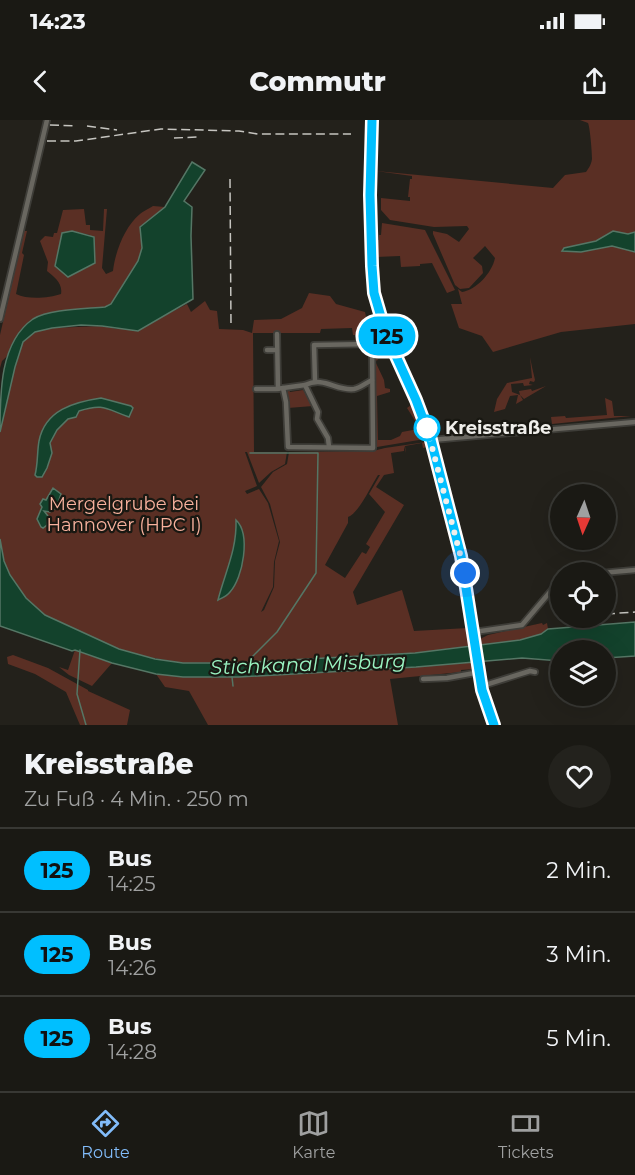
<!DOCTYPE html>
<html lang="de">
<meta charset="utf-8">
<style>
body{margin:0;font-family:Montserrat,sans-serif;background:#23221d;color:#f1f3f6;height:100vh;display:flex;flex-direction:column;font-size:22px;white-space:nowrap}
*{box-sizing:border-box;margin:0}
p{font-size:20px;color:#9fa0a0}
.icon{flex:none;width:33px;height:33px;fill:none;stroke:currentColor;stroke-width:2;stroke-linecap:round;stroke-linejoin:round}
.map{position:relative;height:605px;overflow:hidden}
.panel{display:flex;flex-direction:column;background:#1a1914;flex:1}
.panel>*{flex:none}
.badge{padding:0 12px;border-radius:20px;font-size:21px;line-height:39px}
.needle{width:39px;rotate:183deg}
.controls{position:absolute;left:550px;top:364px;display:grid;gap:12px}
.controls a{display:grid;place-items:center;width:66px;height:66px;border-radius:50%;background:#1a1914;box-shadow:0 6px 24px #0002,0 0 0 2px #383834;font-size:30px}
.you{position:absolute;width:30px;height:30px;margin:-15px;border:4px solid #fff;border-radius:50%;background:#1a73e8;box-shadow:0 0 0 9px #1a73e833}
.map>.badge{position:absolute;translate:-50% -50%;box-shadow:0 0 0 3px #fff}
.round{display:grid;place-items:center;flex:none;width:63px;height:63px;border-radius:32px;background:#23221d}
.head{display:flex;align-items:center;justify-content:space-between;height:102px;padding:0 24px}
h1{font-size:28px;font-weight:800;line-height:45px}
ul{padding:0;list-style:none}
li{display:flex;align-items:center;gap:18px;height:84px;padding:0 24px;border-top:2px solid #383834}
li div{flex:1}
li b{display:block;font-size:22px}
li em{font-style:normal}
li .badge{min-width:66px;font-weight:700;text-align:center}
.status{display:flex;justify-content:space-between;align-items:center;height:42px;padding:0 30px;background:#1a1914;direction:ltr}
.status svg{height:16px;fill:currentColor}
header{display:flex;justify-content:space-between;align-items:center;height:78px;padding:0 24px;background:#1a1914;font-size:27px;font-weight:800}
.menu{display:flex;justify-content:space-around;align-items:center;height:84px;border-top:2px solid #383834;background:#1a1914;font-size:16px;color:#9fa0a0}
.menu a{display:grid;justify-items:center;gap:3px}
.menu .on{color:#82bcfa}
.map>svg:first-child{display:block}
</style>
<div class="status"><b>14:23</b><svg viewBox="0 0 49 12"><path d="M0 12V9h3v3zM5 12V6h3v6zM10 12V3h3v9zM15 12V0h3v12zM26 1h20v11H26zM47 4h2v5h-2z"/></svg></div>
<header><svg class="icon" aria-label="back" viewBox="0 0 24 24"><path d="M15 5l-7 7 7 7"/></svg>Commutr<svg class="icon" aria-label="share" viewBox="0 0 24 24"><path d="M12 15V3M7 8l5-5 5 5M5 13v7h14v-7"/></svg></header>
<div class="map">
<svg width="635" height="605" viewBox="0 0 635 605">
<rect width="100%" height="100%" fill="#23211b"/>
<g fill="#5a2f24" fill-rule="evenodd">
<path d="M580 0H635V112L628 114 613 111 596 121 564 128 563 131 581 132 612 126 635 132V204L561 212 493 232 482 216 459 208 451 184H462L458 169 462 172C476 170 492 153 495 138L485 126 473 138 482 146 483 153 469 168 460 169 455 165 433 114V111L447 114 459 122 469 109 467 106 434 107 390 100 381 90V78L410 81V77H408L410 59H412V56L376 51 553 68 565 55 586 52C589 48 592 43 592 38 592 32 590 7 588 3Z"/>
<path d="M153 86 165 87 140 107 142 128 138 141 111 184 105 187 53 193 2 241 0 248V215L24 111H27L22 133 24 135 16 174C28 180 49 178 61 174 63 163 54 157 47 151L48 142 40 121 45 116 53 117 54 113H57L63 90 84 89 86 105H90V110L103 111 104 89H107L102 148 106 154 113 151C115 132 125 106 140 94 143 91 149 89 153 86ZM72 111 90 115 87 148 79 151 64 153 62 113Z"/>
<polygon points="382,103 425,110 455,170 447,173 432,143 420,144 420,146 401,147 400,136 376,137 376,120 379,120 379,115 381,115"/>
<path d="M309 173 330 176 336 184 365 192 370 215H353L352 208 321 209 320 213H253L254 332H287L285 344 271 352 259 363 247 332H245L257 366 245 371 247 374 259 369 268 383 279 421 274 442 273 467 261 492 264 490 274 467 275 441 280 422 270 384 261 367 273 352 287 344 289 332 373 331 385 328 426 322 427 327 423 328 422 323 405 326 406 333 404 326V331L391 333 394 353 384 355 376 367 404 385 353 472 357 485 402 470 414 511 468 508 470 526 415 533 292 541 183 543 136 535 119 529 45 495 26 478 10 455 4 441 0 419V312L15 247 23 222 35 212 52 208 102 206 117 209 164 196 187 184 191 192 205 181 210 190 217 191 219 209 243 210 252 213 254 200 281 199 302 188ZM378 355H380L369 374 385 392 366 424 370 427 366 434 362 432 345 458 325 445 348 403V397C359 393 371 366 378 355Z"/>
<polygon points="375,234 378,240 375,241 384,260 385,268 390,269 390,272 377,276 378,320 391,320 400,316 402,312 418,309 419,307 407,288 411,285 425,319 377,327 375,325 373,237"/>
<polygon points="530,237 532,247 547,246 532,247 535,260 534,262 530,261 529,264 533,265 524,266 523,263 511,264 512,272 520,275 519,271 531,269 532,271 546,266 524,279 520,275 523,280 516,284 518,275 510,276 505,289 494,292 497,279 507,263 532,258"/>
<polygon points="302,268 313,286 288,288 287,270 289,269 290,272 303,270"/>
<polygon points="605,278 612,281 614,296 631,296 552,304 551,297 565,296 566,298 607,295"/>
<path d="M542 503 543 505 547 503 548 509C530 523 503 523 481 525L480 519 488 515Z"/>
<polygon points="75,530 112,543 92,566 69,555 59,547 68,550"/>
<polygon points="13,535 48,548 88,570 88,571 130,590 127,605 80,605 66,572 35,554 8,544 7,537"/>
<polygon points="473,542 474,549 461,550 461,552 390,559 398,605 208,605 189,571 165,567 156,554 183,557 239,557"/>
</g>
<g fill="#13422c" stroke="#557665" stroke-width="1.5">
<path d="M192 42 205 50 184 81 192 87 191 116 193 179 138 211 102 206 81 205 52 208 35 212 23 222 15 247 0 312C0 272 0 222 33 199 50 189 85 189 105 187L111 184 138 141 142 128 140 107 165 87Z"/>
<polygon points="72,111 94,117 95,143 68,157 55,146 62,113"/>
<polygon points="613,111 628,114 635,112 635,132 612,126 581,132 562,131 564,128 596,121"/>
<path d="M101 278 131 286 133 288 129 297C106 289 104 283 79 291L76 297 68 299 57 310 50 323 52 333 47 348 42 357H37L35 355C38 344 37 332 39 321 45 290 74 282 101 278Z"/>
<polygon points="53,368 61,374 56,389 53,389 50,392 44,391 48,396 47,405 43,408 41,407 37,399 42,387 40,384 43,379 46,380"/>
<path d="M236 400C251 414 243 458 230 472 227 476 222 478 218 480 225 452 237 430 236 400Z"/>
<polygon points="0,419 4,441 10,455 26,478 45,495 119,529 155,539 183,543 237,543 415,533 520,520 541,514 548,509 635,502 635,536 606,538 606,531 561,531 560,541 522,538 416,547 239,557 183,557 156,554 112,543 75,530 72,531 0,506"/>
</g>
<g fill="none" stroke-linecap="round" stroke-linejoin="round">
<g stroke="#557665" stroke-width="1.5">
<polyline points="250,333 318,333 316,453 277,512 250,539 250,544"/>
<polyline points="80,530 77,574 86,605"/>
<polyline points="232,557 233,566"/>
</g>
<defs>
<g id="minor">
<polyline points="0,199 47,0"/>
<polyline points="277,214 278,269"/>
<polyline points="267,230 277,230"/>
<polyline points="315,261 314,225 372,224"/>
<polyline points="283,268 286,282 288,327 373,328 372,224 375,219 386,214"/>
<polyline points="256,269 276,269 305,265"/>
<polyline points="431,320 635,302"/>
<path d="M329 327 328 318 317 299 318 292 305 265C325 256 335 271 354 269 360 268 366 263 372 260"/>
<polyline points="601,453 635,450"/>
<polyline points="474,512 522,505 561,459"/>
<polyline points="423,559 447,558 480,552"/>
<polyline points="482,566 530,551 535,552"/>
</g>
<polyline id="major" points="372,0 371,129 376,184 386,214 416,280 431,320 461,436 482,570 493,605"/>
</defs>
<use href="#minor" stroke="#3e3d38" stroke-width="8"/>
<use href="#major" stroke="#3e3d38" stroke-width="9"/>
<use href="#minor" stroke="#696760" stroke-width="4.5"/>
<use href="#major" stroke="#937046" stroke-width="6"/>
<g stroke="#c6c5c0" stroke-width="1.5" stroke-dasharray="9 4.5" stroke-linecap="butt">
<polyline points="50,5 76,6"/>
<polyline points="87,6 117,10"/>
<polyline points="174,18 198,17"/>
<polyline points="47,21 76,21 161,9 239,11 258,14 351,14"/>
<polyline points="230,59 231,207"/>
<polyline points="606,494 635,492"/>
<polyline points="561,500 592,498"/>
</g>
</g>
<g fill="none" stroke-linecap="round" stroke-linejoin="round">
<defs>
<polyline id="line" points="372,0 370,75 372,146 374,173 386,214 416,280 431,320 461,436 482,570 494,605"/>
</defs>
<use href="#line" stroke="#fff" stroke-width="14"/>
<use href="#line" stroke="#00bfff" stroke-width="9"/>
<polyline stroke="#f0efeb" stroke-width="6" stroke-dasharray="0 10.8" points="427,308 465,453"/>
</g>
<circle fill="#fff" stroke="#00bfff" stroke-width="3" cx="427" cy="308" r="12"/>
<g text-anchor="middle" stroke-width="4.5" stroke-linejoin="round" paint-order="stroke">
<g font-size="18" font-weight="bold" fill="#f0efeb" stroke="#191812" text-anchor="start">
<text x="445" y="314">Kreisstraße</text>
</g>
<g font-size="18" fill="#f8b19d" stroke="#191812">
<text x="124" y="390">Mergelgrube bei<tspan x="124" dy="21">Hannover (HPC I)</tspan></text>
</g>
<g font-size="20" font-style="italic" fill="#99f3c1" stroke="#191812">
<text transform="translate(308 544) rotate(-2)" y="7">Stichkanal Misburg</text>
</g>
</g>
</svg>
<div class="controls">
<a><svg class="needle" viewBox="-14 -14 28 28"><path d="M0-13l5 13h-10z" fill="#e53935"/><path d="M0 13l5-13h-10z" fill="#9fa0a0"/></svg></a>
<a><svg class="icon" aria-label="locate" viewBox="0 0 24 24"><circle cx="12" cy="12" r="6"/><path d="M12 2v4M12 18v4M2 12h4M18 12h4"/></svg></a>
<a><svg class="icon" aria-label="layers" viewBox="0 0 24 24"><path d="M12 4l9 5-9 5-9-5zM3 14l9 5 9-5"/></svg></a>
</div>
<div class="you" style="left:465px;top:453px"></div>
<b class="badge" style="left:387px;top:216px;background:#00bfff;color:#111">125</b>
</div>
<section class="panel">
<div class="head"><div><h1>Kreisstraße</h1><p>Zu Fuß · 4 Min. · 250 m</p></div><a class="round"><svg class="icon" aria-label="heart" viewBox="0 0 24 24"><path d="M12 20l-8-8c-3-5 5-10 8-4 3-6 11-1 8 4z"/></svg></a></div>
<ul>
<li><span class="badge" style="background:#00bfff;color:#111">125</span><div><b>Bus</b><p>14:25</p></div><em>2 Min.</em></li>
<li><span class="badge" style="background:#00bfff;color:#111">125</span><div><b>Bus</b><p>14:26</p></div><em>3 Min.</em></li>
<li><span class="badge" style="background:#00bfff;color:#111">125</span><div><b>Bus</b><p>14:28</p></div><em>5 Min.</em></li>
</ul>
</section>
<nav class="menu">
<a class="on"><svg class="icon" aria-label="directions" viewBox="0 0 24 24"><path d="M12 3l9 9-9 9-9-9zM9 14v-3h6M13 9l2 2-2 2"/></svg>Route</a>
<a><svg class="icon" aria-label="map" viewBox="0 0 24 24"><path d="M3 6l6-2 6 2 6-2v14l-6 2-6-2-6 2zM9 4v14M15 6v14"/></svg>Karte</a>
<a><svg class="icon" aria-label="tickets" viewBox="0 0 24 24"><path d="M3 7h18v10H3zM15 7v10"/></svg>Tickets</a>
</nav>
